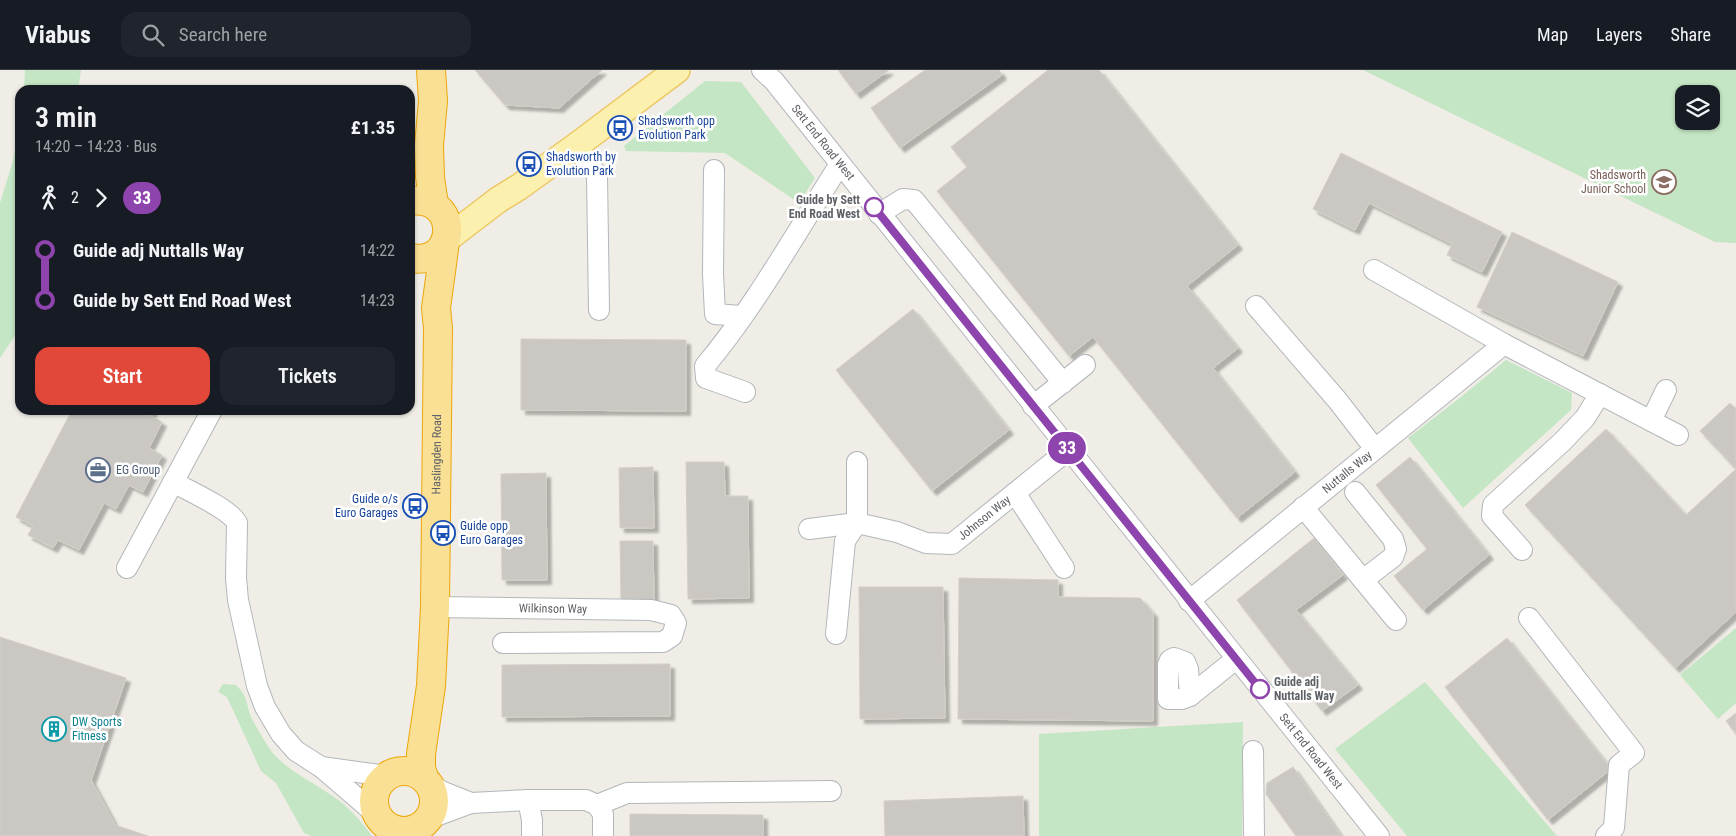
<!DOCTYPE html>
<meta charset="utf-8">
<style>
body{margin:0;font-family:"Roboto Condensed",sans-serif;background:#20242c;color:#f1f3f6;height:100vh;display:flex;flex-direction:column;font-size:19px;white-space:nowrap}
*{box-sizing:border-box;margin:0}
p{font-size:16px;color:#9ea1a6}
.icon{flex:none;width:28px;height:28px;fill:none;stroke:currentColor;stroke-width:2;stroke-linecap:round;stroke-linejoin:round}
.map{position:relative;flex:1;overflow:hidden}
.sheet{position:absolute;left:15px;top:15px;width:400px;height:330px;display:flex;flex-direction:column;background:#171b24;border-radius:15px;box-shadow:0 1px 4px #0004}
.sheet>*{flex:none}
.badge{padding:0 10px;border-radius:16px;font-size:18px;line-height:32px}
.fabs{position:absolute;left:1675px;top:15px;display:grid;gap:10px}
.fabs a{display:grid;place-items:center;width:45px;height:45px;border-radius:10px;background:#171b24;box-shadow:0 1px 4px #0004;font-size:25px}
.map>.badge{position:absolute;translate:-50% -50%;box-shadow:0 0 0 2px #fff}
.legs{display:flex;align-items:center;gap:8px;height:55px;padding:0 20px;font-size:16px}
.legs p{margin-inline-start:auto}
.summary{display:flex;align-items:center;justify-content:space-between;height:85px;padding:0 20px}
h1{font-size:28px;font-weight:600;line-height:38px}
.button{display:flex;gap:10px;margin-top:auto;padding:10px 20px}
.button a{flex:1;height:58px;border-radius:15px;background:#e24839;color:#fff;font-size:20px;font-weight:600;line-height:58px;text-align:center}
.button a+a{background:#20242c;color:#f1f3f6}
ul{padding:0 20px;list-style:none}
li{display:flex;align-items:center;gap:18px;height:50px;font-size:19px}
li i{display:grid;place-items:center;width:8px;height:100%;margin:0 6px;background:currentColor}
li i::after{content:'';width:12px;height:12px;margin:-6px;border:4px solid;border-radius:50%;background:#171b24}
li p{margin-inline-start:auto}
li:first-child i{background:linear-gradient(#0000 50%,currentColor 0)}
li:last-child i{background:linear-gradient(currentColor 50%,#0000 0)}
header{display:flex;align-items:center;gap:30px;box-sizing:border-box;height:70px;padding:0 25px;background:#171b24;border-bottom:1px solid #363941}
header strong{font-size:24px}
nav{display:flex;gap:28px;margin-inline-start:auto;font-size:18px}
.search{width:350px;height:45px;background:#20242c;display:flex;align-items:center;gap:12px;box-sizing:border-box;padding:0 18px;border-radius:15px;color:#9ea1a6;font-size:19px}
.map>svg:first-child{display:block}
</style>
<header>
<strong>Viabus</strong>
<div class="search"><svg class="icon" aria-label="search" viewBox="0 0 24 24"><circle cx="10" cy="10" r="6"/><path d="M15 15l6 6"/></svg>Search here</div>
<nav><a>Map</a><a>Layers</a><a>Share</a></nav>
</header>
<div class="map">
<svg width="1736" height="766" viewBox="0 0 1736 766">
<defs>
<filter id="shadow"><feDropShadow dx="4.5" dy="4.5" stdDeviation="1" flood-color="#0004"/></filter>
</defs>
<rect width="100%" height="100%" fill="#efede6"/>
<g fill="#c4e6c4" fill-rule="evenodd">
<polygon points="25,0 81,0 78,20 24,20"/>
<path d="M1363 0H1736V173L1715 172ZM1684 24H1711V51H1684Z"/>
<polygon points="705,11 741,12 815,108 799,133 725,83 626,81 624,76"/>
<polygon points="20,50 20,258 0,288 0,133 13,91"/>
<polygon points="1506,290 1572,323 1571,340 1463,438 1408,368 1461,327"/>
<polygon points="1736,558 1736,633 1718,649 1680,605"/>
<polygon points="1425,612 1557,766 1407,766 1335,679"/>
<path d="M223 614 236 615C250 629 245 634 252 649 258 660 265 672 272 682 287 700 309 710 328 723 346 734 360 749 372 766H311L304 763 276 713 261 701 227 627 218 622Z"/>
<polygon points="1243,652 1242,766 1039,766 1039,664"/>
</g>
<g fill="#cbc8c3" stroke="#d4cfc5" filter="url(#shadow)">
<polygon points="475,0 602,0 559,38 505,35"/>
<polygon points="838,0 889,0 856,24"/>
<polygon points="925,0 999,0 1002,5 900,78 871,38"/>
<polygon points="1048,0 1099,0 1238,175 1187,216 1238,278 1213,298 1295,402 1237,448 1093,267 1069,286 937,121 967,97 951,77"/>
<polygon points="1341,83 1502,162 1482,202 1447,185 1452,174 1369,133 1355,160 1313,139"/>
<polygon points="1512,162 1618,212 1583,286 1477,237"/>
<polygon points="913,239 1009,360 932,421 836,300"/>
<polygon points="521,269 686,270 686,341 521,340"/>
<polygon points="1730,333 1736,339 1736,399 1700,361"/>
<polygon points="72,340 153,340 150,345 162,352 149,378 162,385 143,422 129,415 116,439 104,433 79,480 58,470 53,478 28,465 33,456 16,447"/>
<polygon points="1606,359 1686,445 1736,399 1736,542 1675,598 1525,435"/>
<polygon points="1410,387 1489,485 1423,540 1394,506 1427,479 1376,415"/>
<polygon points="686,392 724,392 725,426 748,426 749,528 688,529"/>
<polygon points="653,397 654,458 620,458 619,398"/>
<polygon points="546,403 547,510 502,510 501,404"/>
<polygon points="1314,468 1343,505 1296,540 1358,615 1322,641 1237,530"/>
<polygon points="620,471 653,471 654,532 621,532"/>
<polygon points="959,508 1058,510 1058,527 1140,528 1153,543 1153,651 958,649"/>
<polygon points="859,517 943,517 945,648 860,649"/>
<polygon points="0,567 126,608 91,710 115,755 148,766 0,766"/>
<polygon points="1507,568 1611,699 1548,750 1445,617"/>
<polygon points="670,594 670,646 502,647 502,595"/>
<polygon points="1736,643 1736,664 1726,651"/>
<polygon points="1293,697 1341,766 1296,766 1266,724 1267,713"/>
<polygon points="1023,726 1024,766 885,766 884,731"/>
<polygon points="630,744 763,745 763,766 630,766"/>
</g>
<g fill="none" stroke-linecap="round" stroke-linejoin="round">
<defs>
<g id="minor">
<path id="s1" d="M762 0 774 11 1379 766"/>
<polyline points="576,76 597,105 599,240"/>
<polyline points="714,100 713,204 715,244 741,246"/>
<polyline points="879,144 903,129 914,130 1063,313"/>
<polyline points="1374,200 1504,274 1678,365"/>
<polyline points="1256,236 1338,331 1375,379"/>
<path d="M745 322 706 308 705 296C756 235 797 161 840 94"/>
<polyline points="1033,336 1085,295"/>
<polyline points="1651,351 1666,320"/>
<path d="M173 412C189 421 230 439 237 453L236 508 238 530 257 616 265 637 281 664 296 681 321 697 378 746"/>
<polyline points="1355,422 1393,469 1396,479 1393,487 1363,510"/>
<polyline points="1015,423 1064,498"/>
<polyline points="1303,437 1396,550"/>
<path id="s2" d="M809 459 857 453 897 462 926 473 952 474 1068 380"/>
<polyline points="1522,480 1492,446 1493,435 1562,372 1585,348 1600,324"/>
<polyline points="127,498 212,340"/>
<path id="s3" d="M1189 531 1504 274"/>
<path id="s4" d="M435 537 651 540 671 545 676 553 672 566 663 572 503 573"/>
<polyline points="1529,548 1634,683 1619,695 1614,758 1606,766"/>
<polyline points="836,564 845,471 857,453 857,392"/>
<polyline points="1190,626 1188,599 1185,592 1174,588 1170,590 1168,595 1168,629 1182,629 1190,626 1236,589"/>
<polyline points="1253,681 1254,766"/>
<polyline points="321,697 387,706"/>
<polyline points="428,712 441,721 471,733"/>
<polyline points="528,730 532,750 532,766"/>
<polyline points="597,735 627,723 831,721"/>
<polyline points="428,749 471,733 528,730 586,730 597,735 603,744 603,766"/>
</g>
<polyline id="major" points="447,169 498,130 519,117 576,76 677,0"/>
<g id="highway">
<polyline points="431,0 433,31 429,75 430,107 434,135"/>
<path d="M410 131C460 124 459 197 410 188"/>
<circle cx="404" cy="731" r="30"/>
<path id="s5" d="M424 708 421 698V684L431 616 435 537 438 258 436 238 445 172"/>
</g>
</defs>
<use href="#minor" stroke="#b3b6ba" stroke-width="22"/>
<use href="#major" stroke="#ecc763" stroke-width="28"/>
<use href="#highway" stroke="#eca70a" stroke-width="30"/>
<use href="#minor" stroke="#fff" stroke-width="20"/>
<use href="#major" stroke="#fcf0af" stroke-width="25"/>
<use href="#highway" stroke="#f9e094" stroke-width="28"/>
</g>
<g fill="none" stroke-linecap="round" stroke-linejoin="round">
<defs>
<polyline id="line-1" points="874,137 1260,619"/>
</defs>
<use href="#line-1" stroke="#fff" stroke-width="11"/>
<use href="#line-1" stroke="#8e44ad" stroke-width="8"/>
</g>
<defs>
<symbol id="bus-ring" viewBox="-11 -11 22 22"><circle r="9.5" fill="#fff" stroke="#1a4fb4" stroke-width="1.5"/><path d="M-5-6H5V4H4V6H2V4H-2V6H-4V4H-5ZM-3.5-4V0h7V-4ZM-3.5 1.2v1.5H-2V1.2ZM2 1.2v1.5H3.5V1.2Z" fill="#1a4fb4"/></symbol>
<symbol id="school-ring" viewBox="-11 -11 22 22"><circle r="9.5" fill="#fff" stroke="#8d6e63" stroke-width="1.5"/><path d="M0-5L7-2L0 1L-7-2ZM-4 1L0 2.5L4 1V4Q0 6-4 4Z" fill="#8d6e63"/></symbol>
<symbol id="office-ring" viewBox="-11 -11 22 22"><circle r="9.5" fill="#fff" stroke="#5c6f8a" stroke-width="1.5"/><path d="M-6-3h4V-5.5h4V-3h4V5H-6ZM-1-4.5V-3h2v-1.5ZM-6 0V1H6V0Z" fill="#5c6f8a"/></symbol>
<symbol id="building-ring" viewBox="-11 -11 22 22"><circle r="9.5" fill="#fff" stroke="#0f9aa8" stroke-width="1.5"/><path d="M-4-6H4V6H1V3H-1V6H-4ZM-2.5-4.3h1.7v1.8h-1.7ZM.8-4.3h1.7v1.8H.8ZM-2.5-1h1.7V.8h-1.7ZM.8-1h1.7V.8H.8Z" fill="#0f9aa8"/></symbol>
</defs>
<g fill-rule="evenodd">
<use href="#bus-ring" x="606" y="44" width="28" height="28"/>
<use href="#bus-ring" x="515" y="80" width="28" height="28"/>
<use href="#school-ring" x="1650" y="98" width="28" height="28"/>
<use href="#office-ring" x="84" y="386" width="28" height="28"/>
<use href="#bus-ring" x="401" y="422" width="28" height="28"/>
<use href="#bus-ring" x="429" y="449" width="28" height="28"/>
<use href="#building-ring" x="40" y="645" width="28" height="28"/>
</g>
<g fill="#fff" stroke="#8e44ad" stroke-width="2.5">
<circle cx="874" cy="137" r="9"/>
<circle cx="1260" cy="619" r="9"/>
</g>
<g text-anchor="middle" stroke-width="5" stroke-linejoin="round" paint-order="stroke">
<g font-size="12" fill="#164399" stroke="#fff" text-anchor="start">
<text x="638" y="55">Shadsworth opp<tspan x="638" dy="14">Evolution Park</tspan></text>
<text x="546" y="91">Shadsworth by<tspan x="546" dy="14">Evolution Park</tspan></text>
<text x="398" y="433" text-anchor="end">Guide o/s<tspan x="398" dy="14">Euro Garages</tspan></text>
<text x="460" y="460">Guide opp<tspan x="460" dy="14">Euro Garages</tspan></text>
</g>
<g font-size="12" fill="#5e6166" stroke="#fff">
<text dy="4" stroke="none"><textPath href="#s1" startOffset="95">Sett End Road West</textPath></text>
<text dy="4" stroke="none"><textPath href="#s5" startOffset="325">Haslingden Road</textPath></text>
<text dy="4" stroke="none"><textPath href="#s3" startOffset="204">Nuttalls Way</textPath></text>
<text dy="4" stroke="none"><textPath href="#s2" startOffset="188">Johnson Way</textPath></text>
<text dy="4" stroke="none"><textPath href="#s4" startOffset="118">Wilkinson Way</textPath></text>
<text dy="4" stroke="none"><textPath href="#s1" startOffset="875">Sett End Road West</textPath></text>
</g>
<g font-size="12" fill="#785e54" stroke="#fff" text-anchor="end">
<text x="1646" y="109">Shadsworth<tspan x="1646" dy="14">Junior School</tspan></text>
</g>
<g font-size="12" font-weight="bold" fill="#5e6166" stroke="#fff" text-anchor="end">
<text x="860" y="134">Guide by Sett<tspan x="860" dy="14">End Road West</tspan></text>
<text x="1274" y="616" text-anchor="start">Guide adj<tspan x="1274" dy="14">Nuttalls Way</tspan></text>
</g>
<g font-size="12" fill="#4e5e75" stroke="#fff" text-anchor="start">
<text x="116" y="404">EG Group</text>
</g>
<g font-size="12" fill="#0d838f" stroke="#fff" text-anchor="start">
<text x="72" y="656">DW Sports<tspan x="72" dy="14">Fitness</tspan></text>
</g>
</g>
</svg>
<div class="fabs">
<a><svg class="icon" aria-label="layers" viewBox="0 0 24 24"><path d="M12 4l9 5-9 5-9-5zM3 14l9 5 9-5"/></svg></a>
</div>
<b class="badge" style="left:1067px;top:378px;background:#8e44ad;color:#fff">33</b>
<section class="sheet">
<div class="summary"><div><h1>3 min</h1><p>14:20 – 14:23 · Bus</p></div><b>£1.35</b></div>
<div class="legs"><svg class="icon" aria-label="walk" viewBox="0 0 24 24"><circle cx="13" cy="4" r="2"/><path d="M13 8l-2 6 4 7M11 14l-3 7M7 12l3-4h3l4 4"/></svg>2<svg class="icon" aria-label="forward" viewBox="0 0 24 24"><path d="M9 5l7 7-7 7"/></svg><b class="badge" style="background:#8e44ad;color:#fff">33</b></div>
<ul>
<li><i style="color:#8e44ad"></i><b>Guide adj Nuttalls Way</b><p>14:22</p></li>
<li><i style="color:#8e44ad"></i><b>Guide by Sett End Road West</b><p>14:23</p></li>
</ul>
<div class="button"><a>Start</a><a>Tickets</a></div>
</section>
</div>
